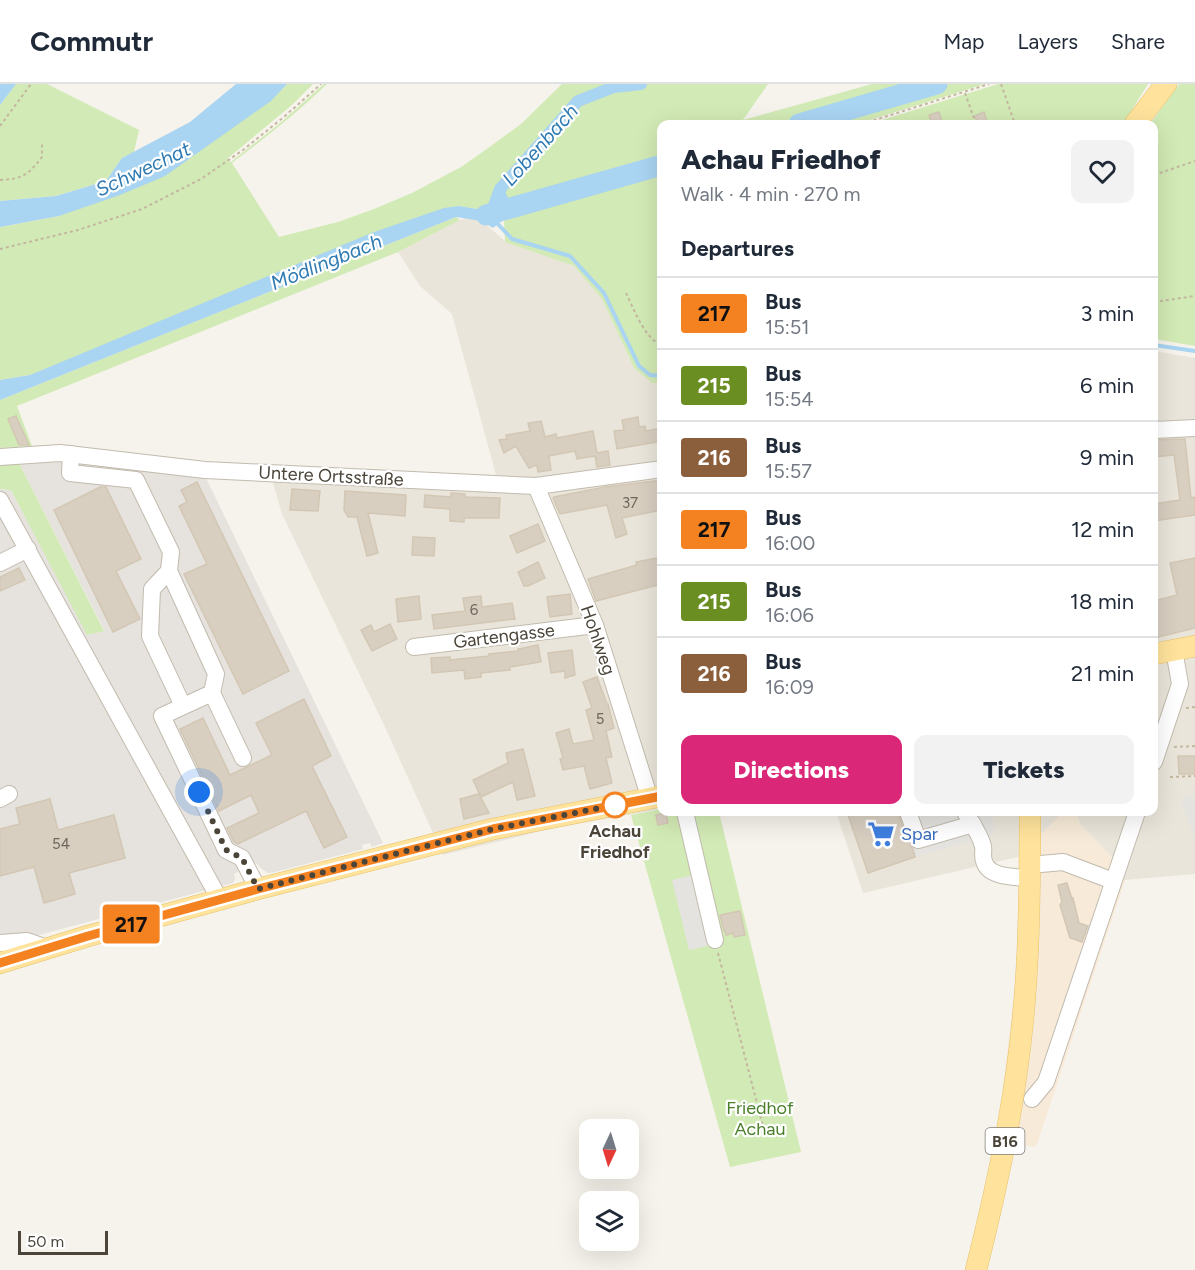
<!DOCTYPE html>
<meta charset="utf-8">
<style>
body{margin:0;font-family:Figtree,sans-serif;background:#f2f2f3;color:#1f2937;height:100vh;display:flex;flex-direction:column;font-size:22px;white-space:nowrap}
*{box-sizing:border-box;margin:0}
p{font-size:20px;color:#747a83}
.icon{flex:none;width:33px;height:33px;fill:none;stroke:currentColor;stroke-width:2;stroke-linecap:round;stroke-linejoin:round}
.map{position:relative;flex:1;overflow:hidden}
.sheet{position:absolute;left:657px;top:36px;width:501px;height:696px;display:flex;flex-direction:column;background:#fff;border-radius:12px;box-shadow:0 6px 24px #0002}
.sheet>*{flex:none}
.badge{padding:0 12px;border-radius:4px;font-size:21px;line-height:39px}
.needle{width:39px;rotate:184deg}
.fabs{position:absolute;left:579px;top:1035px;display:grid;gap:12px}
.fabs a{display:grid;place-items:center;width:60px;height:60px;border-radius:12px;background:#fff;box-shadow:0 6px 24px #0002;font-size:30px}
.scale{position:absolute;left:18px;bottom:15px;width:90px;box-sizing:border-box;padding-left:6px;border:3px solid #4b4439;border-top:0;font-size:16px;line-height:21px;white-space:nowrap;color:#4b4439;-webkit-text-stroke:4px #fff;paint-order:stroke}
.you{position:absolute;width:30px;height:30px;margin:-15px;border:4px solid #fff;border-radius:50%;background:#1a73e8;box-shadow:0 0 0 9px #1a73e833}
.map>.badge{position:absolute;translate:-50% -50%;box-shadow:0 0 0 3px #fff}
h2{padding:0 24px;font-size:22px;line-height:54px}
.round{display:grid;place-items:center;flex:none;width:63px;height:63px;border-radius:12px;background:#f2f2f3}
.overview{display:flex;align-items:center;justify-content:space-between;height:102px;padding:0 24px}
h1{font-size:28px;font-weight:800;line-height:45px}
.primary-button{display:flex;gap:12px;margin-top:auto;padding:12px 24px}
.primary-button a{flex:1;height:69px;border-radius:12px;background:#db2777;color:#fff;font-size:24px;font-weight:800;line-height:69px;text-align:center}
.primary-button a+a{background:#f2f2f3;color:#1f2937}
ul{padding:0;list-style:none}
li{display:flex;align-items:center;gap:18px;height:72px;padding:0 24px;border-top:2px solid #e0e1e3}
li div{flex:1}
li b{display:block;font-size:22px}
li em{font-style:normal}
li .badge{min-width:66px;font-weight:700;text-align:center}
header{display:flex;align-items:center;gap:36px;box-sizing:border-box;height:84px;padding:0 30px;background:#fff;border-bottom:2px solid #e0e1e3}
header strong{font-size:28px}
nav{display:flex;gap:33px;margin-inline-start:auto;font-size:21px}
.map>svg:first-child{display:block}
</style>
<header>
<strong>Commutr</strong>
<nav><a>Map</a><a>Layers</a><a>Share</a></nav>
</header>
<div class="map">
<svg width="1195" height="1186" viewBox="0 0 1195 1186">
<rect width="100%" height="100%" fill="#f6f3ec"/>
<g fill="#eae5da">
<polygon points="467,134 482,137 506,158 574,182 602,214 634,284 652,299 661,300 661,725 554,744 443,771 384,641 282,430 268,382 496,391 452,230 420,202 398,168 460,136"/>
<polygon points="1154,267 1195,274 1195,790 1125,796 1112,773 1080,740 1076,728 1154,728"/>
<polygon points="836,728 1064,728 1018,773 863,809"/>
</g>
<polygon fill="#f7ead8" points="1064,728 1076,728 1080,740 1112,773 1125,796 1036,1063 997,1058 1017,883 1021,796 1018,773"/>
<polygon fill="#e6e2dd" points="61,378 206,394 383,759 372,763 370,759 362,761 363,765 275,788 268,789 263,786 256,779 234,790 235,795 233,799 39,851 0,856 0,405 11,406 88,551 104,546 19,379"/>
<g fill="#d2eab5">
<polygon points="16,0 47,0 139,46 134,68 122,74 106,97 56,112 0,117 0,21"/>
<path d="M287 0H313L292 21 227 75 231 78 237 73 279 40 324 0H327C297 29 265 54 232 79L279 153 338 138 374 125 412 109 461 83 484 67 521 40 562 0H768L743 36 872 0H985L857 40H662L661 300 652 299 634 284 602 215 574 182 505 158 504 136 514 128 491 120 477 125 459 122 30 291 0 296V143L59 132 270 17Z"/>
<polygon points="998,0 1148,0 1123,40 869,40"/>
<polygon points="1179,0 1195,0 1195,262 1154,255 1154,40 1150,40"/>
<polygon points="456,133 460,136 398,168 17,322 32,362 0,364 0,316"/>
<polygon points="19,379 104,547 87,551 11,406 0,405 0,381"/>
<polygon points="661,725 662,728 719,728 801,1068 730,1083 631,731"/>
</g>
<g fill="#e5e3e0">
<polygon points="1192,711 1195,719 1195,755 1181,716"/>
<polygon points="900,728 987,728 994,738 992,751 915,773"/>
<polygon points="703,789 720,859 689,866 672,796"/>
</g>
<g fill="#a9d4f2">
<polygon points="0,0 16,0 0,21"/>
<polygon points="236,0 287,0 271,17 165,92 120,111 59,132 0,143 0,117 56,112 106,97 122,74 190,38"/>
<polygon points="505,107 514,128 493,144 481,137 456,133 0,316 0,296 30,291 374,148 444,124 459,122 477,125 491,120 496,109"/>
</g>
<g fill="none" stroke-linecap="round" stroke-linejoin="round">
<g stroke="#a9d4f2" stroke-width="4">
<polyline points="495,137 512,155 570,172 604,209 639,282 650,291 662,292"/>
<polyline points="1154,261 1195,267"/>
</g>
<polyline stroke="#a9d4f2" stroke-width="12" points="493,124 500,105 578,17 614,3 641,0"/>
<g stroke="#a9d4f2" stroke-width="21">
<polyline points="799,40 937,0"/>
<polyline points="486,131 662,81"/>
</g>
</g>
<g fill="#d8cfc1" stroke="#d3c7b4" stroke-width="1.5">
<polygon points="939,28 943,40 932,40 929,31"/>
<polygon points="984,28 987,38 978,40 975,32"/>
<polygon points="16,332 29,361 19,361 8,335"/>
<polygon points="638,333 639,343 645,342 646,347 662,344 662,357 617,365 614,347 624,346 622,336"/>
<polygon points="541,337 545,353 556,350 557,354 593,347 597,369 608,367 610,381 597,383 595,372 577,375 575,367 549,372 551,386 538,388 537,381 529,384 516,362 504,369 499,356 507,355 506,351 530,347 528,339"/>
<polygon points="1185,355 1191,414 1195,413 1195,431 1154,437 1154,420 1180,416 1174,371 1154,373 1154,356"/>
<polygon points="662,396 662,426 622,434 627,450 616,454 607,421 560,430 553,414 554,413 605,403"/>
<polygon points="197,398 289,587 243,610 184,490 207,480 179,422 187,418 181,406"/>
<polygon points="100,403 106,403 141,475 116,487 140,535 113,548 54,426"/>
<polygon points="292,405 320,407 318,427 290,426"/>
<polygon points="345,407 406,411 405,432 368,429 378,469 367,472 357,433 348,433 344,426"/>
<polygon points="451,409 465,410 465,413 500,414 499,434 464,434 464,438 450,437 450,425 424,423 425,411 451,413"/>
<polygon points="538,440 545,457 517,469 510,452"/>
<polygon points="413,453 435,454 434,472 412,471"/>
<polygon points="662,473 662,500 596,517 588,495 637,481 636,478"/>
<polygon points="1195,474 1195,544 1154,554 1154,517 1177,511 1170,479"/>
<polygon points="538,478 545,494 528,502 524,502 518,488"/>
<polygon points="19,484 25,496 0,507 0,493"/>
<polygon points="570,510 572,530 550,533 547,513"/>
<polygon points="419,512 421,535 398,538 396,515"/>
<polygon points="481,512 482,523 512,519 515,535 434,545 432,531 465,527 463,514"/>
<polygon points="390,540 397,555 372,567 361,546 371,541 374,548"/>
<polygon points="538,561 541,578 510,583 510,586 481,589 481,593 465,595 464,586 432,589 431,574 450,573 450,576 489,572 489,570 518,567 518,565"/>
<polygon points="572,566 575,591 565,594 565,587 551,589 548,569"/>
<polygon points="597,593 607,620 608,620 614,644 606,647 612,673 606,674 612,699 590,705 584,682 563,686 560,675 563,674 556,649 569,645 573,660 594,656 586,626 592,624 583,598"/>
<polygon points="304,615 331,672 312,682 347,753 324,764 306,727 238,760 234,758 227,744 259,729 251,711 219,727 180,645 203,634 230,691 272,671 256,639"/>
<polygon points="523,665 535,712 517,716 513,698 481,713 473,696 508,679 506,669"/>
<polygon points="1178,672 1195,672 1195,690 1179,690"/>
<polygon points="479,710 489,729 464,735 460,715"/>
<polygon points="50,715 58,746 114,731 125,774 69,789 75,810 44,819 34,783 0,792 0,745 20,740 16,724"/>
<polygon points="847,728 898,728 908,760 913,765 915,773 868,789"/>
<polygon points="666,729 668,739 658,741 656,731"/>
<polygon points="1067,799 1072,815 1073,814 1079,839 1088,842 1082,858 1070,854 1060,821 1062,818 1058,801"/>
<polygon points="740,827 745,851 734,853 733,849 726,851 725,847 724,847 720,831"/>
</g>
<g fill="none" stroke-linecap="round" stroke-linejoin="round">
<defs>
<g id="minor">
<polyline points="1154,346 1195,344"/>
<polyline points="71,370 70,389 136,396 171,468 169,487 216,590 212,609"/>
<polyline points="0,373 60,369 205,386 536,402 662,385"/>
<polyline points="536,402 595,541 650,715"/>
<polyline points="0,416 220,816"/>
<polyline points="0,479 28,465"/>
<polyline points="169,487 152,505 150,552 183,622"/>
<polyline points="414,563 595,541"/>
<polyline points="243,674 212,609 162,632 226,766 242,774 258,805"/>
<polyline points="1154,678 1180,600 1174,566"/>
<polyline points="0,715 9,710"/>
<polyline points="685,728 715,856"/>
<polyline points="908,728 918,756 973,740"/>
<path d="M965 728C971 738 980 750 983 762 984 767 982 772 984 777 988 794 1016 793 1030 794"/>
<polyline points="1030,781 1063,778 1113,797"/>
<polyline points="0,859 27,857 47,864"/>
<polyline points="1032,1015 1046,998 1137,728"/>
</g>
<g id="major">
<polyline points="1135,40 1166,0"/>
<polyline points="1154,570 1195,562"/>
<polyline points="0,879 88,852 258,805 493,745 662,712"/>
<path d="M976 1186C1000 1091 1020 995 1026 897 1030 841 1030 784 1030 728"/>
</g>
</defs>
<use href="#minor" stroke="#c2bbae" stroke-width="18"/>
<use href="#major" stroke="#e6c16a" stroke-width="22"/>
<g stroke="#c4b79f" stroke-width="2" stroke-dasharray="3 3" stroke-linecap="butt">
<polyline points="1001,0 1015,40"/>
<polyline points="965,9 976,40"/>
<polyline points="862,40 989,0"/>
<polyline points="0,42 31,0"/>
<polyline points="1154,91 1195,77"/>
<path d="M0 96C23 95 28 91 42 73V58"/>
<polyline points="0,165 78,146 142,125 201,95 243,66 285,32 321,0"/>
<path d="M626 209C635 227 643 252 662 262"/>
<polyline points="1154,218 1195,212"/>
<polyline points="1186,624 1195,623"/>
<polyline points="1174,663 1195,662"/>
<polyline points="1170,693 1195,692"/>
<polyline points="718,869 765,1050"/>
</g>
<use href="#minor" stroke="#fff" stroke-width="16"/>
<use href="#major" stroke="#ffe39c" stroke-width="21"/>
</g>
<g fill="none" stroke-linecap="round" stroke-linejoin="round">
<defs>
<polyline id="line" points="0,879 88,852 258,805 493,745 662,712"/>
</defs>
<use href="#line" stroke="#fff" stroke-width="14"/>
<use href="#line" stroke="#f58220" stroke-width="9"/>
<polyline stroke="#4b4439" stroke-width="6" stroke-dasharray="0 10.8" points="199,708 226,766 242,774 258,805 493,745 615,721"/>
</g>
<defs>
<symbol id="supermarket-bare" viewBox="-9 -9 18 18"><path d="M-6-5.5h2.5l.6 2H6L4.5 2H-2.5L-4.4-4H-6ZM-1.5 3.2a1.3 1.3 0 1 0 .1 0ZM3 3.2a1.3 1.3 0 1 0 .1 0Z" fill="#3f7fe0" stroke="#fff" stroke-width="2.5" paint-order="stroke"/></symbol>
</defs>
<g fill-rule="evenodd">
<use href="#supermarket-bare" x="862" y="731" width="38" height="38"/>
</g>
<circle fill="#fff" stroke="#f58220" stroke-width="3" cx="615" cy="721" r="12"/>
<g text-anchor="middle" stroke-width="4.5" stroke-linejoin="round" paint-order="stroke">
<g font-size="15" fill="#6e675b">
<text x="630" y="424">37</text>
<text x="474" y="531">6</text>
<text x="600" y="640">5</text>
<text x="61" y="765">54</text>
</g>
<rect fill="#fff" stroke="#817c74" stroke-width="1.5" x="985.5" y="1044" width="39" height="26" rx="4.5"/>
<g font-size="16" font-weight="bold" fill="#4b4439">
<text x="1005" y="1063">B16</text>
</g>
<g font-size="18" fill="#4b4439" stroke="#fff">
<text transform="translate(331 392) rotate(3)" y="6">Untere Ortsstraße</text>
<text transform="translate(504 552) rotate(-7)" y="6">Gartengasse</text>
<text transform="translate(598 556) rotate(71)" y="6">Hohlweg</text>
</g>
<g font-size="18" font-weight="bold" fill="#4b4439" stroke="#fff">
<text x="615" y="753">Achau<tspan x="615" dy="21">Friedhof</tspan></text>
</g>
<g font-size="18" fill="#366cbe" stroke="#fff" text-anchor="start">
<text x="901" y="756">Spar</text>
</g>
<g font-size="18" fill="#4a7f2a" stroke="#fff">
<text x="760" y="1030">Friedhof<tspan x="760" dy="21">Achau</tspan></text>
</g>
<g font-size="20" font-style="italic" fill="#2e7ab2" stroke="#fff">
<text transform="translate(540 61) rotate(-48)" y="7">Lobenbach</text>
<text transform="translate(143 85) rotate(-25)" y="7">Schwechat</text>
<text transform="translate(326 178) rotate(-22)" y="7">Mödlingbach</text>
</g>
</g>
</svg>
<div class="fabs">
<a><svg class="needle" viewBox="-14 -14 28 28"><path d="M0-13l5 13h-10z" fill="#e53935"/><path d="M0 13l5-13h-10z" fill="#747a83"/></svg></a>
<a><svg class="icon" aria-label="layers" viewBox="0 0 24 24"><path d="M12 4l9 5-9 5-9-5zM3 14l9 5 9-5"/></svg></a>
</div>
<div class="scale">50 m</div>
<div class="you" style="left:199px;top:708px"></div>
<b class="badge" style="left:131px;top:840px;background:#f58220;color:#111">217</b>
<section class="sheet">
<div class="overview"><div><h1>Achau Friedhof</h1><p>Walk · 4 min · 270 m</p></div><a class="round"><svg class="icon" aria-label="heart" viewBox="0 0 24 24"><path d="M12 20l-8-8c-3-5 5-10 8-4 3-6 11-1 8 4z"/></svg></a></div>
<h2>Departures</h2>
<ul>
<li><span class="badge" style="background:#f58220;color:#111">217</span><div><b>Bus</b><p>15:51</p></div><em>3 min</em></li>
<li><span class="badge" style="background:#6b8e23;color:#fff">215</span><div><b>Bus</b><p>15:54</p></div><em>6 min</em></li>
<li><span class="badge" style="background:#8b5e3c;color:#fff">216</span><div><b>Bus</b><p>15:57</p></div><em>9 min</em></li>
<li><span class="badge" style="background:#f58220;color:#111">217</span><div><b>Bus</b><p>16:00</p></div><em>12 min</em></li>
<li><span class="badge" style="background:#6b8e23;color:#fff">215</span><div><b>Bus</b><p>16:06</p></div><em>18 min</em></li>
<li><span class="badge" style="background:#8b5e3c;color:#fff">216</span><div><b>Bus</b><p>16:09</p></div><em>21 min</em></li>
</ul>
<div class="primary-button"><a>Directions</a><a>Tickets</a></div>
</section>
</div>
